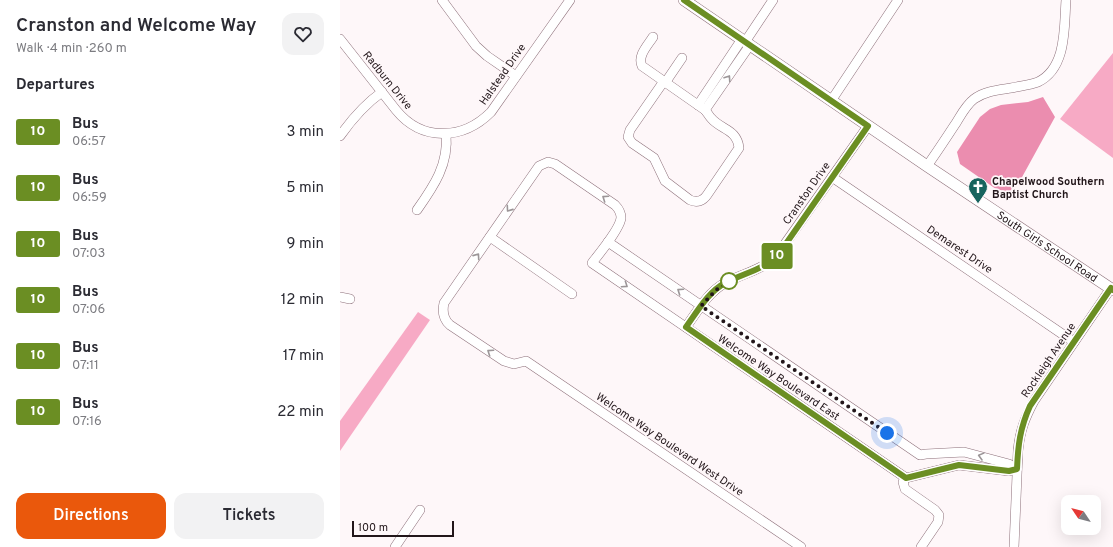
<!DOCTYPE html>
<meta charset="utf-8">
<style>
body{margin:0;font-family:Overpass,sans-serif;background:#f2f2f3;color:#2b2b33;height:100vh;display:flex;flex-direction:column;font-size:15px;white-space:nowrap}
*{box-sizing:border-box;margin:0}
p{font-size:13px;color:#7c7c81}
.icon{flex:none;width:22px;height:22px;fill:none;stroke:currentColor;stroke-width:2;stroke-linecap:round;stroke-linejoin:round}
.map{position:relative;flex:1;overflow:hidden}
.panel{display:flex;flex-direction:column;background:#fff;width:340px}
.panel>*{flex:none}
.badge{padding:0 8px;border-radius:3px;font-size:14px;line-height:26px}
.needle{width:26px;rotate:305deg}
.controls{position:absolute;left:721px;top:495px;display:grid;gap:8px}
.controls a{display:grid;place-items:center;width:40px;height:40px;border-radius:8px;background:#fff;box-shadow:0 4px 16px #0002;font-size:20px}
.scale{position:absolute;left:12px;bottom:10px;width:102px;box-sizing:border-box;padding-left:4px;border:2px solid #22161a;border-top:0;font-size:11px;line-height:14px;white-space:nowrap;color:#22161a;-webkit-text-stroke:3px #fef7f9;paint-order:stroke}
.you{position:absolute;width:20px;height:20px;margin:-10px;border:3px solid #fff;border-radius:50%;background:#1a73e8;box-shadow:0 0 0 6px #1a73e833}
.map>.badge{position:absolute;translate:-50% -50%;box-shadow:0 0 0 2px #fff}
h2{padding:0 16px;font-size:15px;line-height:36px}
.round{display:grid;place-items:center;flex:none;width:42px;height:42px;border-radius:12px;background:#f2f2f3}
.overview{display:flex;align-items:center;justify-content:space-between;height:68px;padding:0 16px}
h1{font-size:19px;font-weight:600;line-height:30px}
.primary-button{display:flex;gap:8px;margin-top:auto;padding:8px 16px}
.primary-button a{flex:1;height:46px;border-radius:12px;background:#ea580c;color:#fff;font-size:16px;font-weight:600;line-height:46px;text-align:center}
.primary-button a+a{background:#f2f2f3;color:#2b2b33}
ul{padding:0;list-style:none}
li{display:flex;align-items:center;gap:12px;height:56px;padding:0 16px}
li div{flex:1}
li b{display:block;font-size:15px}
li em{font-style:normal}
li .badge{min-width:44px;font-weight:700;text-align:center}
main{display:flex;flex:1;min-height:0}
.map>svg:first-child{display:block}
</style>
<main>
<section class="panel">
<div class="overview"><div><h1>Cranston and Welcome Way</h1><p>Walk · 4 min · 260 m</p></div><a class="round"><svg class="icon" aria-label="heart" viewBox="0 0 24 24"><path d="M12 20l-8-8c-3-5 5-10 8-4 3-6 11-1 8 4z"/></svg></a></div>
<h2>Departures</h2>
<ul>
<li><span class="badge" style="background:#6b8e23;color:#fff">10</span><div><b>Bus</b><p>06:57</p></div><em>3 min</em></li>
<li><span class="badge" style="background:#6b8e23;color:#fff">10</span><div><b>Bus</b><p>06:59</p></div><em>5 min</em></li>
<li><span class="badge" style="background:#6b8e23;color:#fff">10</span><div><b>Bus</b><p>07:03</p></div><em>9 min</em></li>
<li><span class="badge" style="background:#6b8e23;color:#fff">10</span><div><b>Bus</b><p>07:06</p></div><em>12 min</em></li>
<li><span class="badge" style="background:#6b8e23;color:#fff">10</span><div><b>Bus</b><p>07:11</p></div><em>17 min</em></li>
<li><span class="badge" style="background:#6b8e23;color:#fff">10</span><div><b>Bus</b><p>07:16</p></div><em>22 min</em></li>
</ul>
<div class="primary-button"><a>Directions</a><a>Tickets</a></div>
</section>
<div class="map">
<svg width="773" height="547" viewBox="0 0 773 547">
<rect width="100%" height="100%" fill="#fef7f9"/>
<g fill="#f7aac5">
<polygon points="773,53 773,158 720,119"/>
<polygon points="78,312 90,320 0,451 0,421"/>
</g>
<polygon fill="#eb8daf" points="703,97 715,117 681,179 669,192 656,189 620,164 617,152 640,117 650,109 661,105 688,102"/>
<g fill="none" stroke-linecap="round" stroke-linejoin="round">
<defs>
<g id="minor">
<polyline points="102,0 136,46 147,56 176,76"/>
<path d="M313 37C308 45 297 56 302 66L365 110C367 112 369 116 371 118 381 130 397 129 399 148L367 195C363 201 357 203 350 200L325 181 314 158 292 143 288 137 290 130 324 81"/>
<path d="M0 39 56 110C82 142 123 140 151 112L230 0"/>
<polyline points="405,42 433,0"/>
<polyline points="325,83 342,58"/>
<polyline points="491,101 558,0"/>
<polyline points="358,105 402,39"/>
<polyline points="365,110 410,45"/>
<path d="M0 136C12 119 25 104 42 92"/>
<path d="M587 166C597 152 606 138 616 123 621 115 626 105 634 99 645 91 658 90 671 88 680 86 690 85 698 82 727 68 724 27 726 0"/>
<polyline points="492,177 734,342"/>
<path d="M77 210C94 186 109 164 106 134"/>
<polyline points="150,237 232,294"/>
<polyline points="268,242 580,455 586,454 624,452 669,464 677,469"/>
<polyline points="0,297 10,299"/>
<path d="M346 327C357 312 368 292 385 283 402 274 421 270 435 258L528 126"/>
<polyline points="566,478 619,465 669,471 677,469"/>
<polyline points="566,478 563,482 565,489 595,510 599,515 598,522 581,547"/>
<polyline points="55,547 80,510"/>
<path d="M461 547 186 361 174 364 164 361 110 325C103 319 102 312 104 303L199 166 208 162 215 164 275 205C278 208 281 213 281 218 280 229 259 254 252 263L566 478"/>
<path d="M674 547 678 451C680 430 685 418 694 401L771 288"/>
</g>
<g id="major">
<path id="s1" d="M344 0 587 166 773 290"/>
</g>
</defs>
<use href="#minor" stroke="#8e717b" stroke-width="10"/>
<use href="#major" stroke="#8e717b" stroke-width="12"/>
<use href="#minor" stroke="#fff" stroke-width="9"/>
<use href="#major" stroke="#fff" stroke-width="11"/>
</g>
<defs><path id="oneway-chevron" d="M-2-3.5L2.5 0L-2 3.5" fill="none" stroke-width="1.6" stroke-linecap="round" stroke-linejoin="round"/></defs>
<g stroke="#9c9698">
<use href="#oneway-chevron" transform="translate(388 78) rotate(-56)"/>
<use href="#oneway-chevron" transform="translate(265 198) rotate(-146)"/>
<use href="#oneway-chevron" transform="translate(169 209) rotate(125)"/>
<use href="#oneway-chevron" transform="translate(137 256) rotate(-55)"/>
<use href="#oneway-chevron" transform="translate(285 285) rotate(34)"/>
<use href="#oneway-chevron" transform="translate(340 291) rotate(-146)"/>
<use href="#oneway-chevron" transform="translate(150 352) rotate(-146)"/>
<use href="#oneway-chevron" transform="translate(641 456) rotate(-165)"/>
</g>
<g fill="none" stroke-linecap="round" stroke-linejoin="round">
<defs>
<path id="line" d="M344 0 528 126 436 258C421 270 402 274 385 283 368 292 357 312 346 327L566 478 619 465 669 471 677 469C678 445 680 428 690 406L771 288 773 290"/>
</defs>
<use href="#line" stroke="#fff" stroke-width="9"/>
<use href="#line" stroke="#6b8e23" stroke-width="6"/>
<polyline stroke="#22161a" stroke-width="4" stroke-dasharray="0 7.2" points="389,281 376,290 361,306 547,433"/>
</g>
<defs>
<symbol id="church-pin" viewBox="-11 -11 22 30"><path d="M0 17L-7.5 6A9.5 9.5 0 1 1 7.5 6Z" fill="#17645e" stroke="#fef7f9"/><path d="M-1.2-6h2.4v3.5h3.3v2.4h-3.3V6h-2.4V-.1h-3.3v-2.4h3.3Z" fill="#fff"/></symbol>
</defs>
<g fill-rule="evenodd">
<use href="#church-pin" x="627" y="176" width="22" height="30"/>
</g>
<circle fill="#fff" stroke="#6b8e23" stroke-width="2" cx="389" cy="281" r="8"/>
<g text-anchor="middle" stroke-width="3.5" stroke-linejoin="round" paint-order="stroke">
<g font-size="11" fill="#22161a" stroke="#fef7f9">
<text transform="translate(162 74) rotate(-55)" y="4">Halstead Drive</text>
<text transform="translate(48 80) rotate(51)" y="4">Radburn Drive</text>
<text transform="translate(466 193) rotate(-55)" y="4">Cranston Drive</text>
<text dy="4" stroke="none"><textPath href="#s1" startOffset="439">South Girls School Road</textPath></text>
<text transform="translate(620 249) rotate(34)" y="4">Demarest Drive</text>
<text transform="translate(708 360) rotate(-56)" y="4">Rockleigh Avenue</text>
<text transform="translate(439 377) rotate(34)" y="4">Welcome Way Boulevard East</text>
<text transform="translate(330 444) rotate(34)" y="4">Welcome Way Boulevard West Drive</text>
</g>
<g font-size="11" font-weight="bold" fill="#22161a" stroke="#fef7f9" text-anchor="start">
<text x="652" y="185">Chapelwood Southern<tspan x="652" dy="13">Baptist Church</tspan></text>
</g>
</g>
</svg>
<div class="controls">
<a><svg class="needle" viewBox="-14 -14 28 28"><path d="M0-13l5 13h-10z" fill="#e53935"/><path d="M0 13l5-13h-10z" fill="#7c7c81"/></svg></a>
</div>
<div class="scale">100 m</div>
<div class="you" style="left:547px;top:433px"></div>
<b class="badge" style="left:437px;top:256px;background:#6b8e23;color:#fff">10</b>
</div>
</main>
